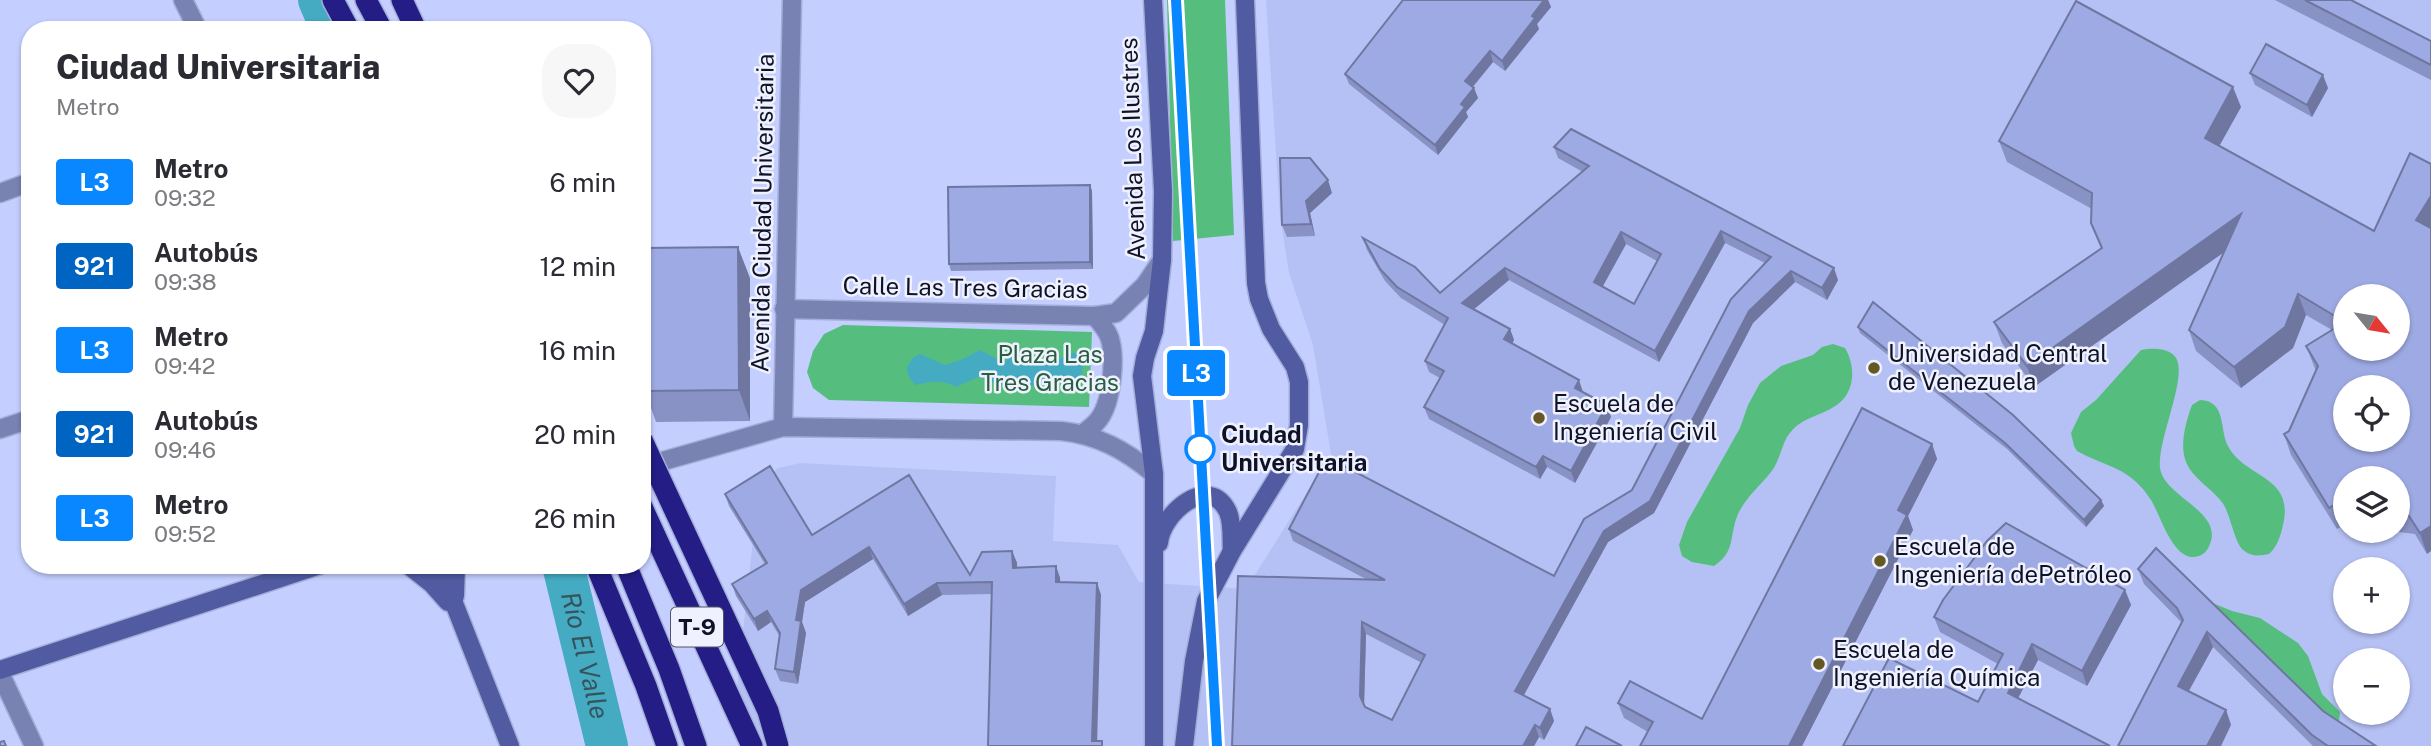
<!DOCTYPE html>
<html lang="es">
<meta charset="utf-8">
<style>
body{margin:0;font-family:"Public Sans",sans-serif;background:#f7f7f7;color:#2b2b33;height:100vh;display:flex;flex-direction:column;font-size:26px;white-space:nowrap}
*{box-sizing:border-box;margin:0}
p{font-size:23px;color:#7c7c81}
.icon{flex:none;width:38px;height:38px;fill:none;stroke:currentColor;stroke-width:2;stroke-linecap:round;stroke-linejoin:round}
.map{position:relative;flex:1;overflow:hidden}
.drawer{position:absolute;left:21px;top:21px;width:630px;height:553px;display:flex;flex-direction:column;background:#fff;border-radius:28px;box-shadow:0 2px 5px #0004}
.drawer>*{flex:none}
.badge{padding:0 14px;border-radius:5px;font-size:24px;line-height:46px}
.needle{width:46px;rotate:120deg}
.controls{position:absolute;left:2333px;top:284px;display:grid;gap:14px}
.controls a{display:grid;place-items:center;width:77px;height:77px;border-radius:50%;background:#fff;box-shadow:0 2px 5px #0004;font-size:35px}
.map>.badge{position:absolute;translate:-50% -50%;box-shadow:0 0 0 4px #fff}
.round{display:grid;place-items:center;flex:none;width:74px;height:74px;border-radius:28px;background:#f7f7f7}
.head{display:flex;align-items:center;justify-content:space-between;height:119px;padding:0 35px}
h1{font-size:33px;font-weight:800;line-height:52px}
ul{padding:0;list-style:none}
li{display:flex;align-items:center;gap:21px;height:84px;padding:0 35px}
li div{flex:1}
li b{display:block;font-size:26px}
li em{font-style:normal}
li .badge{min-width:77px;font-weight:700;text-align:center}
.map>svg:first-child{display:block}
</style>
<div class="map">
<svg width="2431" height="746" viewBox="0 0 2431 746">
<rect width="100%" height="100%" fill="#c4cfff"/>
<path fill="#b5c1f4" fill-rule="evenodd" d="M1266 0H2431V746H741L735 706 759 485 778 468 800 463 1056 476 1053 541 1118 545 1139 582 1246 589 1331 454 1313 345 1289 273 1280 216ZM2345 296H2398V348H2345ZM2345 387H2398V439H2345ZM2345 478H2398V530H2345ZM2345 569H2398V621H2345ZM2345 660H2398V712H2345Z"/>
<g fill="#55be7f">
<polygon points="1167,0 1225,0 1234,235 1173,241"/>
<polygon points="843,325 1092,332 1089,407 829,400 813,388 807,372 813,351 824,334"/>
<path d="M1833 344 1845 348C1857 368 1855 396 1832 408 1813 419 1801 417 1787 437 1781 448 1779 462 1771 472 1760 486 1746 497 1738 514 1729 535 1736 552 1714 566L1692 562 1682 556 1679 545 1687 522 1740 428 1748 405 1760 383 1781 366 1813 355 1822 347Z"/>
<path d="M2147 349C2157 348 2171 349 2176 358 2188 377 2157 440 2160 468 2164 497 2223 511 2210 544 2208 549 2205 554 2199 556 2174 565 2161 516 2151 500 2130 467 2108 468 2077 451L2074 446 2071 433 2081 412 2096 400 2141 350Z"/>
<path d="M2200 400C2227 401 2219 429 2228 446 2245 479 2295 475 2283 525 2281 535 2277 547 2269 554 2260 556 2251 557 2243 550 2235 543 2231 518 2224 505 2213 488 2191 479 2185 459 2180 443 2186 421 2192 405Z"/>
<polygon points="2210,602 2232,611 2260,618 2298,643 2308,656 2322,694 2340,712 2339,723 2332,729"/>
</g>
<path fill="#44abc2" d="M980 350 1003 362 1013 356C1026 359 1041 362 1055 360 1064 359 1067 352 1077 353L1083 362 1081 380 1068 383 1056 381 1024 387 1009 388 978 377 956 387C942 379 930 382 915 385L908 375 907 367 913 358 920 354 945 365 963 359Z"/>
<g fill="none" stroke-linecap="round" stroke-linejoin="round">
<g stroke="#44abc2" stroke-width="42">
<polyline points="319,0 332,30"/>
<path id="s1" d="M563 565 607 746"/>
</g>
<defs>
<g id="street">
<polyline points="183,0 198,30"/>
<polyline points="0,193 30,182"/>
<polyline points="784,309 1095,316 1116,313 1145,285 1162,260"/>
<polyline points="783,427 792,0"/>
<polyline points="0,429 30,419"/>
<path d="M1083 434C1088 429 1095 425 1099 419 1112 402 1117 353 1108 334 1105 328 1099 321 1095 316"/>
<path d="M642 467 783 427 1061 431C1098 435 1125 450 1154 474"/>
<polyline points="0,673 34,746"/>
</g>
<g id="secondary">
<polyline points="1153,0 1163,191 1162,260 1154,331 1145,358 1142,376 1154,474 1154,746"/>
<path d="M1159 543C1161 514 1209 472 1228 512 1233 524 1231 539 1232 551"/>
<polyline points="408,565 432,584 448,602"/>
<polyline points="439,565 510,746"/>
<polyline points="455,596 456,565"/>
<polyline points="0,670 320,565"/>
<polyline points="1184,746 1194,661 1206,601 1232,551 1295,449 1299,425 1299,382 1295,367 1271,329 1259,299 1256,283 1245,0"/>
</g>
<g id="highway">
<polyline points="333,0 349,30"/>
<polyline points="366,0 382,30"/>
<polyline points="402,0 416,30"/>
<polyline points="642,507 752,746"/>
<polyline points="596,565 646,686 667,746"/>
<polyline points="626,565 669,669 696,746"/>
</g>
</defs>
<use href="#street" stroke="#a3add8" stroke-width="21"/>
<use href="#secondary" stroke="#a3add8" stroke-width="21"/>
<use href="#highway" stroke="#a3add8" stroke-width="24"/>
<use href="#street" stroke="#7983b3" stroke-width="18"/>
<use href="#secondary" stroke="#505ba1" stroke-width="18"/>
<use href="#highway" stroke="#231d85" stroke-width="21"/>
<defs>
<polyline id="highway-bridge" points="642,440 768,711 778,746"/>
</defs>
<use href="#highway-bridge" stroke="#a3add8" stroke-width="24" stroke-linecap="butt"/>
<use href="#highway-bridge" stroke="#231d85" stroke-width="21"/>
</g>
<g fill="#8892c4" fill-rule="evenodd">
<polygon points="1403,0 1548,0 1551,7 1537,24 1539,29 1505,71 1493,62 1473,87 1478,98 1466,112 1468,117 1438,155 1349,84 1345,74"/>
<polygon points="2275,0 2351,0 2431,41 2431,80"/>
<polygon points="2250,73 2328,88 2312,117 2255,85"/>
<polygon points="2241,107 2219,146 2374,231 2427,554 2415,534 2382,530 2398,530 2398,478 2345,478 2345,526 2342,526 2337,529 2291,455 2284,434 2289,431 2316,371 2306,346 2332,330 2306,315 2293,348 2241,388 2196,351 2189,330 2223,253 2034,387 2002,343 1994,322 2101,248 2091,223 2092,209 2007,162 1999,141"/>
<path d="M1554 147 1838 280 1827 300 1795 282 1753 323 1654 513 1608 542 1524 695 1550 709 1554 721 1544 740 1539 737 1534 746H1232L1366 579 1293 541 1289 529 1554 576 1632 490 1765 263 1725 243 1659 362 1509 280 1474 309 1510 329 1514 340 1512 344 1583 392 1611 417 1575 483 1547 467 1540 479 1429 419 1424 407 1440 378 1429 372 1425 361 1445 325 1401 298 1385 281 1367 250 1363 238 1440 293 1583 172 1558 158ZM1626 244 1657 261 1634 304 1603 286ZM1366 634 1422 663 1392 720 1365 707 1364 705Z"/>
<polygon points="1090,185 1092,191 1093,269 951,271 949,264"/>
<polygon points="1332,193 1310,213 1315,236 1287,237 1282,225"/>
<polygon points="750,278 750,421 656,422 645,391"/>
<polygon points="1858,327 2101,500 2104,506 2086,527 2007,449 1860,333"/>
<polygon points="1932,444 1937,459 1908,516 1913,530 1802,746 1640,746 1648,732 1624,718 1618,703 1702,719"/>
<polygon points="725,494 812,535 970,575 1012,551 1017,563 1017,567 1056,566 1060,578 1060,582 1097,583 1101,595 988,746 992,594 942,595 908,616 873,559 805,602 802,622 806,633 798,684 780,681 775,669 780,637 771,622 758,631 736,596 732,584 765,564 729,506"/>
<polygon points="2138,569 2323,711 2376,746 2313,746 2213,647 2189,691 2226,710 2231,725 2118,746 2182,623 2144,584"/>
<polygon points="2125,590 2131,605 2087,686 2038,660 2018,698 1978,702 1998,664 1940,632 1934,617"/>
</g>
<g fill="#6f77a0">
<polygon points="1544,0 1548,0 1551,7 1537,24 1539,29 1505,71 1502,61 1532,16"/>
<polygon points="1490,51 1493,62 1469,91 1465,81"/>
<polygon points="2323,75 2328,88 2312,117 2307,105"/>
<polygon points="2233,87 2241,107 2212,159 2205,138"/>
<polygon points="1474,88 1478,98 1466,112 1468,117 1438,155 1435,145 1461,104"/>
<polygon points="1328,180 1332,193 1310,213 1315,236 1311,224 1306,201"/>
<polygon points="1090,185 1092,191 1093,269 1090,262"/>
<polygon points="2431,196 2431,229 2416,220"/>
<polygon points="2241,214 2248,235 2034,387 2027,366"/>
<polygon points="1721,231 1725,243 1659,362 1655,351"/>
<polygon points="1621,232 1626,244 1599,293 1594,282"/>
<polygon points="738,247 750,278 750,421 739,390"/>
<polygon points="1505,268 1509,280 1467,315 1462,303"/>
<polygon points="1834,268 1838,280 1827,300 1822,288"/>
<polygon points="1791,271 1795,282 1753,323 1654,513 1608,542 1520,702 1515,691 1604,531 1650,501 1749,311"/>
<polygon points="2298,294 2306,315 2293,348 2241,388 2234,367"/>
<polygon points="1510,329 1514,340 1508,351 1504,339"/>
<polygon points="1579,380 1583,392 1575,388"/>
<polygon points="1607,405 1611,417 1575,483 1571,471"/>
<polygon points="1932,444 1937,459 1908,516 1913,530 1802,746 1789,746 1898,510"/>
<polygon points="1543,456 1547,467 1540,479 1536,467"/>
<polygon points="2101,500 2104,506 2086,527 2084,520"/>
<polygon points="2431,526 2431,551 2427,554 2420,533"/>
<polygon points="869,547 873,559 805,602 802,622 806,633 798,684 794,672 796,620 801,590"/>
<polygon points="1012,551 1017,563 1017,579 1013,568"/>
<polygon points="1056,566 1060,578 1061,594 1056,582"/>
<polygon points="937,583 942,595 908,616 904,604"/>
<polygon points="1097,583 1101,595 1097,746 1092,741"/>
<polygon points="2125,590 2131,605 2087,686 2082,671"/>
<polygon points="767,611 771,622 758,631 754,619"/>
<polygon points="1362,622 1366,634 1364,707 1360,696"/>
<polygon points="2207,632 2213,647 2183,701 2178,686"/>
<polygon points="2032,644 2038,660 2013,708 2008,693"/>
<polygon points="1550,709 1554,721 1544,740 1540,728"/>
<polygon points="2226,710 2231,725 2221,746 2207,746"/>
<polygon points="1535,725 1539,737 1534,746 1523,746"/>
</g>
<g fill="#9eaae4" stroke="#6f77a0" stroke-width="2" fill-rule="evenodd">
<polygon points="1403,0 1544,0 1532,16 1535,18 1502,61 1490,51 1465,81 1474,88 1461,104 1465,107 1435,145 1345,74"/>
<polygon points="2305,0 2351,0 2431,41 2431,65"/>
<path d="M2076 1 2233 87 2205 138 2374 231 2410 153 2431 164V196L2416 220 2431 228V526L2420 533 2407 513 2398 512V478H2345V506L2334 505 2329 508 2284 434 2289 431 2318 366 2306 346 2345 322V348H2398V296H2345V322L2298 294 2285 327 2234 367 2189 330 2241 214 2027 366 1994 322 2102 248 2091 223 2092 193 1999 141ZM2345 387H2398V439H2345Z"/>
<polygon points="2266,44 2323,75 2307,105 2250,73"/>
<path d="M1571 129 1834 268 1822 288 1791 271 1749 311 1650 501 1604 531 1515 691 1550 709 1540 728 1535 725 1523 746H1232L1238 576 1385 580 1289 529 1327 457 1554 576 1584 519 1632 490 1731 299 1771 257 1721 231 1655 351 1505 268 1462 303 1510 329 1504 339 1579 380 1575 388 1607 405 1571 471 1543 456 1536 467 1424 407 1444 371 1425 361 1448 318 1397 287 1380 269 1363 238 1415 267 1440 293 1589 166 1554 147ZM1621 232 1661 254 1634 304 1594 282ZM1362 622 1425 655 1392 720 1365 707 1360 696Z"/>
<polygon points="1280,158 1310,158 1328,180 1306,201 1311,224 1282,225"/>
<polygon points="1090,185 1090,262 949,264 948,187"/>
<polygon points="738,247 739,390 645,391 644,248"/>
<polygon points="1873,302 2013,415 2101,500 2084,520 2005,443 1858,327"/>
<polygon points="1862,408 1932,444 1898,510 1907,515 1789,746 1640,746 1653,722 1618,703 1630,681 1702,719"/>
<polygon points="770,466 812,535 909,475 970,575 982,552 1012,551 1013,568 1056,566 1056,582 1097,583 1092,741 1102,741 1102,746 988,746 992,582 937,583 904,604 869,547 801,590 796,620 801,621 794,672 775,669 780,633 767,611 754,619 732,584 767,563 725,494"/>
<polygon points="2006,523 2125,590 2082,671 2032,644 2008,693 2110,746 1843,746 1889,658 1978,702 2003,654 1934,617 1943,600 1987,541"/>
<polygon points="2156,548 2323,711 2376,746 2328,746 2312,735 2207,632 2178,686 2226,710 2207,746 2118,746 2183,620 2177,608 2138,569"/>
<polygon points="1586,727 1622,746 1576,746"/>
<polygon points="4,741 6,746 0,746 0,742"/>
</g>
<g fill="none" stroke-linecap="round" stroke-linejoin="round">
<defs>
<polyline id="line" points="1176,0 1217,746"/>
</defs>
<use href="#line" stroke="#fff" stroke-width="16"/>
<use href="#line" stroke="#0887ff" stroke-width="10"/>
</g>
<g fill="#655825" stroke="#eff2fe" stroke-width="2.5">
<circle cx="1874" cy="368" r="7"/>
<circle cx="1539" cy="418" r="7"/>
<circle cx="1880" cy="561" r="7"/>
<circle cx="1819" cy="664" r="7"/>
</g>
<circle fill="#fff" stroke="#0887ff" stroke-width="3.5" cx="1200" cy="449" r="14"/>
<g text-anchor="middle" stroke-width="5" stroke-linejoin="round" paint-order="stroke">
<rect fill="#eff2fe" stroke="#525568" stroke-width="2" x="671" y="607.5" width="52" height="39" rx="5"/>
<g font-size="23" font-weight="bold" fill="#0f1227">
<text x="697" y="635">T-9</text>
</g>
<g font-size="24" fill="#0f1227" stroke="#eff2fe">
<text transform="translate(1133 149) rotate(-92)" y="8">Avenida Los Ilustres</text>
<text transform="translate(763 213) rotate(-89)" y="8">Avenida Ciudad Universitaria</text>
<text transform="translate(965 288) rotate(1)" y="8">Calle Las Tres Gracias</text>
</g>
<g font-size="24" fill="#0f1227" stroke="#eff2fe" text-anchor="start">
<text x="1888" y="362">Universidad Central<tspan x="1888" dy="28">de Venezuela</tspan></text>
<text x="1553" y="412">Escuela de<tspan x="1553" dy="28">Ingeniería Civil</tspan></text>
<text x="1894" y="555">Escuela de<tspan x="1894" dy="28">Ingeniería dePetróleo</tspan></text>
<text x="1833" y="658">Escuela de<tspan x="1833" dy="28">Ingeniería Química</tspan></text>
</g>
<g font-size="24" fill="#295e3e" stroke="#eff2fe">
<text x="1050" y="363">Plaza Las<tspan x="1050" dy="28">Tres Gracias</tspan></text>
</g>
<g font-size="24" font-weight="bold" fill="#0f1227" stroke="#eff2fe" text-anchor="start">
<text x="1221" y="443">Ciudad<tspan x="1221" dy="28">Universitaria</tspan></text>
</g>
<g font-size="26" font-style="italic" fill="#35545c" stroke="#eff2fe">
<text dy="9" stroke="none"><textPath href="#s1" startOffset="93">Río El Valle</textPath></text>
</g>
</g>
</svg>
<div class="controls">
<a><svg class="needle" viewBox="-14 -14 28 28"><path d="M0-13l5 13h-10z" fill="#e53935"/><path d="M0 13l5-13h-10z" fill="#7c7c81"/></svg></a>
<a><svg class="icon" aria-label="locate" viewBox="0 0 24 24"><circle cx="12" cy="12" r="6"/><path d="M12 2v4M12 18v4M2 12h4M18 12h4"/></svg></a>
<a><svg class="icon" aria-label="layers" viewBox="0 0 24 24"><path d="M12 4l9 5-9 5-9-5zM3 14l9 5 9-5"/></svg></a>
<a>+</a>
<a>−</a>
</div>
<b class="badge" style="left:1196px;top:373px;background:#0887ff;color:#fff">L3</b>
<section class="drawer">
<div class="head"><div><h1>Ciudad Universitaria</h1><p>Metro</p></div><a class="round"><svg class="icon" aria-label="heart" viewBox="0 0 24 24"><path d="M12 20l-8-8c-3-5 5-10 8-4 3-6 11-1 8 4z"/></svg></a></div>
<ul>
<li><span class="badge" style="background:#0887ff;color:#fff">L3</span><div><b>Metro</b><p>09:32</p></div><em>6 min</em></li>
<li><span class="badge" style="background:#0064c3;color:#fff">921</span><div><b>Autobús</b><p>09:38</p></div><em>12 min</em></li>
<li><span class="badge" style="background:#0887ff;color:#fff">L3</span><div><b>Metro</b><p>09:42</p></div><em>16 min</em></li>
<li><span class="badge" style="background:#0064c3;color:#fff">921</span><div><b>Autobús</b><p>09:46</p></div><em>20 min</em></li>
<li><span class="badge" style="background:#0887ff;color:#fff">L3</span><div><b>Metro</b><p>09:52</p></div><em>26 min</em></li>
</ul>
</section>
</div>
